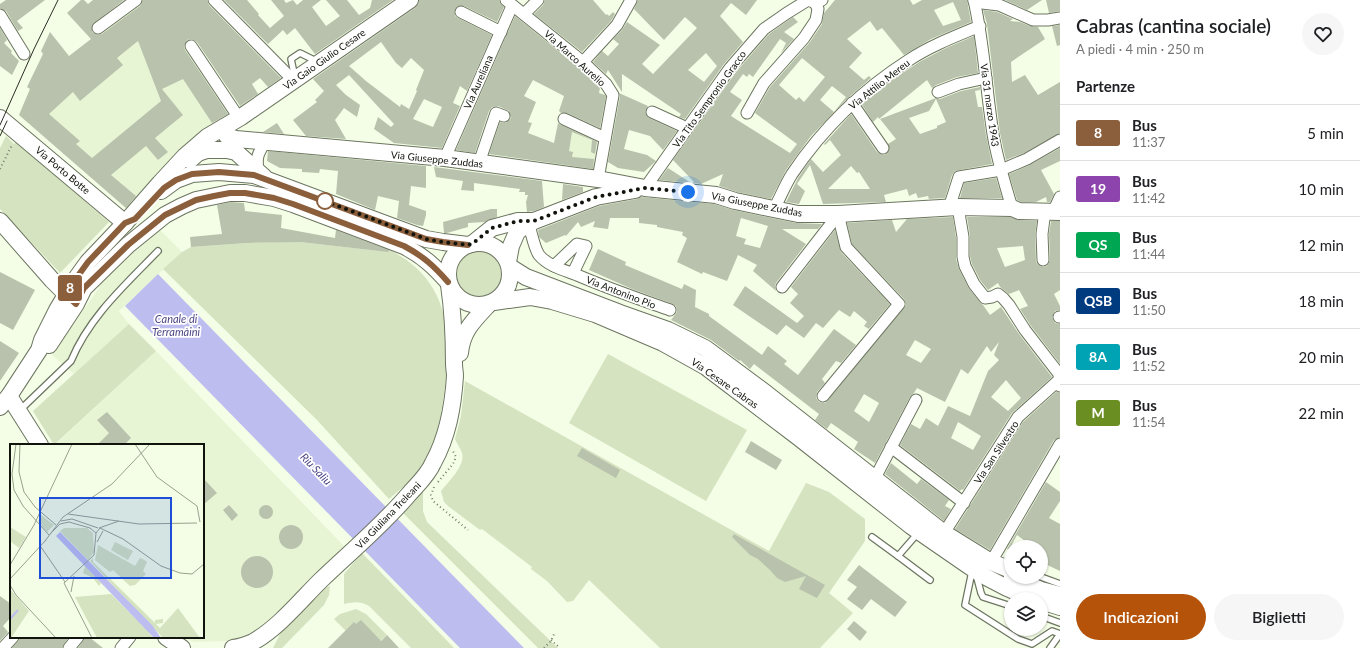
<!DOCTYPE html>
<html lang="it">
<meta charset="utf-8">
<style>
body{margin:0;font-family:Lato,sans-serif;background:#f6f6f6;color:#202124;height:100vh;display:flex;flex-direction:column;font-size:15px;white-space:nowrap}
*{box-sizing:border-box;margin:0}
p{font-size:13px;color:#757577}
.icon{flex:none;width:22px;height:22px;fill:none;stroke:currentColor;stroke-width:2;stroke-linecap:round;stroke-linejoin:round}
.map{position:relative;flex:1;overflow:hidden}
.details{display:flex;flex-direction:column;background:#fff;width:300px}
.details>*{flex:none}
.badge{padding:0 8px;border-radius:3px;font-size:14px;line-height:26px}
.buttons{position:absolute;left:1004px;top:540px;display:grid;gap:8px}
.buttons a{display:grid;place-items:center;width:44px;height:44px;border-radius:50%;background:#fff;box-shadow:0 1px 3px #0004;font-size:20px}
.you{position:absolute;width:20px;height:20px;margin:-10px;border:3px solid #fff;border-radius:50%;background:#1a73e8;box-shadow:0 0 0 6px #1a73e833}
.map>.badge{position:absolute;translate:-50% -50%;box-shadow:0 0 0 2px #fff}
h2{padding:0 16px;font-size:15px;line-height:36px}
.round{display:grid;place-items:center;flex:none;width:42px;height:42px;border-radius:21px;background:#f6f6f6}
.summary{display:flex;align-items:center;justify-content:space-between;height:68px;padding:0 16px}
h1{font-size:19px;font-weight:600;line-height:30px}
.action{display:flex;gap:8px;margin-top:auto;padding:8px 16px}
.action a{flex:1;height:46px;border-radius:24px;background:#b45309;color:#fff;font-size:16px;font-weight:600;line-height:46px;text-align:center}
.action a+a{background:#f6f6f6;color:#202124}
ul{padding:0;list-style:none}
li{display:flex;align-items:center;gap:12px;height:56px;padding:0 16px;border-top:1px solid #e0e0e0}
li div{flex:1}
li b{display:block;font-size:15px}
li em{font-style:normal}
li .badge{min-width:44px;font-weight:700;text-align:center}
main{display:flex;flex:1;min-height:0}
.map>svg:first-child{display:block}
</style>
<main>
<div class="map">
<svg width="1060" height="648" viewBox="0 0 1060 648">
<rect width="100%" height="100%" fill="#f4fee6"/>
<g fill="#e8f5d5">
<polygon points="141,0 164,0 201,71 230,117 128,210 19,115 30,89"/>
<polygon points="560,118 597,138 594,172 567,169 569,161 561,160 559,168 550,167"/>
<polygon points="160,230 182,252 119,311 129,324 74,374 52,355 99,288 97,285 140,244"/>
<polygon points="156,351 344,546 265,624 250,635 229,641 194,642 182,637 203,637 203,445 55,445"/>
</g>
<g fill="#d5e3c0">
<polygon points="6,136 14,144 16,142 109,222 60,273 0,209 0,148"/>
<path d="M280 242H300L380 251 381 246C449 275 453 330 444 394 441 416 437 440 426 459 418 475 403 487 389 499L317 420 163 269 182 252 191 247 247 243Z"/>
<circle cx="479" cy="274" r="24"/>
<polygon points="129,324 156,351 54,445 33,411"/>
<polygon points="608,354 747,430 706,501 569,423"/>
<path d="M465 381 769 551 806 483 829 492 865 519V541L829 593 853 613 820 648H660L589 580 573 601 567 602 547 581 531 569 532 567 482 529 480 530 448 506 444 502 441 491C448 482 466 465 462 453 461 449 457 444 455 439L461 416Z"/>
<polygon points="423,491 423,511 427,522 558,648 538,648 403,513"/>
<path d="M362 553 454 648H411L369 606C360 601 354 602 344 604V574Z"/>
<polygon points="330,586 329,595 324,605 282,648 273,648 281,632 325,588"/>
<polygon points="356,609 366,614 387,635 380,641 356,624 346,631 334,619 340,614"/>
</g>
<polygon fill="#bebdf0" points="158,274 524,648 460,648 125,306"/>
<g fill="#b9c2ac" fill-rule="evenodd">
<polygon points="6,0 45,0 17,21 23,28 18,31 6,11 0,8 0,4"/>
<path d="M81 0H84L88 4 93 0H124L92 25V32L98 35 102 34 140 6 143 0H207L209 5 281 78 268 87 260 78 252 84 258 94 240 106 197 42 191 39 187 40 184 46 185 50 228 114 212 123 183 79 162 89 183 115 155 138 168 152 158 160 146 146 111 175 136 196 126 208 19 115 30 89 27 87 43 54 41 51 50 32 69 56 91 39 67 13ZM138 41 161 101 92 158 76 144 80 141 49 114 73 92 80 101 123 65 117 58Z"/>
<polygon points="224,0 247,0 259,14 258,15 270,28 284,16 271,0 284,0 286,3 293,0 297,5 303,0 321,0 312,7 326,26 340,16 326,0 347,0 359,15 370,8 372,0 393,0 315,54 295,28 287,35 283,30 268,44"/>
<path d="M419 0H499L500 3 504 7 497 22 464 6H458L455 9V16L458 18 492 35 467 91 460 86 453 103 460 106 442 148 394 143 374 129 378 117 391 127 394 124 349 75 336 85 346 95 360 105 357 117 344 108 335 120 346 139 306 136 293 120 317 102 315 100 324 91 313 79 415 8 418 4ZM381 42 396 63 402 68 411 58 424 70 416 90 417 91 409 109 401 104 400 107 366 81 349 66ZM424 99 442 107 433 127 413 119Z"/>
<polygon points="545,0 593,0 606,15 607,14 609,16 613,12 615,14 611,21 582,52 534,14 543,5"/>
<path d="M638 0H757L746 15 731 3 720 16 743 42 724 64 685 119 679 117 681 114 622 74V92L608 70 606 74 593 62 602 51 608 56 619 44 613 39 622 30 627 22 660 45 642 64 653 74 697 28 685 17 664 40 634 9ZM706 53 717 66 704 82 688 70Z"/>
<path d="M835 0H910L913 5 922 0H967L971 22 931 39 904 55 882 28 877 31 870 21 847 39 862 53 849 67 864 80 869 76 871 78 848 98 811 136 786 170 771 199 737 192 719 186 723 174 701 184 693 183 694 182 673 160 736 72 769 34 793 17 798 22 784 32 794 39 781 53 786 43 780 39 753 77 749 74 747 77 743 74 730 92 742 100 731 116 790 153 797 144 755 113 770 87 810 42 822 24 824 13ZM953 2 961 20 943 26 934 10ZM802 58 825 77 804 102 799 97 796 100 779 85ZM832 86 846 97 834 112 820 100Z"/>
<polygon points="1005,0 1042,0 1027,10"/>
<polygon points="1046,0 1060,0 1060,11 1049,13"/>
<polygon points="983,10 997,12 1013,19 1010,21 1020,22 1030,26 1038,27 1045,39 1011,62 1012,82 1025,75 1038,95 1060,82 1060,133 1024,153 1006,160 1000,133 987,24"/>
<polygon points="515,16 578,67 600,88 599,93 605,95 606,96 600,128 567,113 561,113 559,111 564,96 533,80 524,96 536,102 528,122 532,123 528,133 554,143 558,123 561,125 597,142 595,154 591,152 592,140 572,132 569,151 573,152 572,157 594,159 593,169 489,154 500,122 506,123 511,118 509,111 498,106 492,107 489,111 475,153 456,150"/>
<polygon points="1060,25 1060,45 1057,46 1052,26"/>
<polygon points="0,28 7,40 4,43 12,51 11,53 19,61 12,75 0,66"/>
<polygon points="974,36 978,73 957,77 936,85 932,88 927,80 879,119 878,117 873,122 862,105 864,102 896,77 921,61 946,48"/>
<path d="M980 87V90L975 91 978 107H982L986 135 992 164 955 171 952 175 945 198 929 199 928 196 918 198 916 193 909 196 907 189 884 195 886 202 823 204 810 165 797 184 805 191 799 204 786 202 798 178 811 159 823 172 841 155 830 140 825 145 824 144 851 114 877 152 880 154 884 155 889 151 888 144 896 139 880 119 936 98 940 99 961 91ZM936 99 946 122 937 126V128L920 134 909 118 929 111ZM851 166 857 173 859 172 870 189H828Z"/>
<polygon points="619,93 648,106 645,112 649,118 677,131 663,150 650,136 629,130 624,149 647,155 656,161 644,172 618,168 608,162 620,96"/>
<polygon points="277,123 284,134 263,132"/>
<polygon points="1060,148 1060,161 1041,170 1054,194 1050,202 1047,202 1046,197 1036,202 1021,202 1017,200 1009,174 1030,165"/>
<polygon points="268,151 426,166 426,188 411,186 409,205 426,211 426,215 423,226 417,225 397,218 399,201 378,196 375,210 336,194 338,171 320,169 319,173 302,172 302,169 280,168 267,161"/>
<polygon points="434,167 542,181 544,207 534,211 527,212 526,202 528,195 525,195 525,192 519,192 520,189 474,183 474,191 461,190 463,181 436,177"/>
<polygon points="668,168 691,183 659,180"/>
<polygon points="996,178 1002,198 960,198 964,183"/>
<polygon points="563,184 583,187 583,192 562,200"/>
<path d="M641 197 714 204 733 210 796 223 822 224 818 229H782L806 244 776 283 775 286 776 291 753 271 757 265 738 255 727 281 703 272 702 274 677 262 687 238 682 235 683 232 657 227V225L639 223V218H610L608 229 593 227 595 221 581 227 578 222 566 236 565 235 546 243 539 237 538 230 599 206 637 199ZM741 218 768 226 760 248 744 244 746 239 736 236Z"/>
<polygon points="231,202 244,203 245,211 282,215 281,228 335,238 336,230 389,250 388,252 300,242 247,243 191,247 190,237 222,234 217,205"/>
<polygon points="491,209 497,209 497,217 485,222 468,223 468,227 447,233 444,233 443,222"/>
<path d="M953 217 956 238V259L959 269 968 287 980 302 983 305 990 315 1001 307 1019 334 1052 377 1012 413 963 490 962 489 960 491 900 445 911 424 920 429 926 418 938 426 948 406 970 416 988 371 999 360 994 355 999 342 991 352 987 346 968 374 961 369 945 402 917 388 914 393 910 397 875 463 854 449 858 442 831 423 827 429 815 420 819 414 754 364 750 369 740 360 739 361 711 340 671 320 677 312 676 306 673 304 632 289 589 270 598 249 626 262 625 265 682 289 684 284 696 290 695 307 709 314V316L762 355 768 346 787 361 784 364 798 375 834 329 856 345 841 363 836 361 822 379 825 383 817 392 816 398 819 402 825 403 828 400 906 305 904 299 852 244 847 223 892 220 896 232 907 219ZM915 340 931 349 921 363 906 355ZM1006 380 1021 398 1008 411 991 397ZM864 394 879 403 869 422 854 411ZM958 422 981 436 973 450 951 438Z"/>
<path d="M967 217H1010L1019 220 1037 221 1035 234 1036 260 1037 264 1043 267 1047 266 1050 260 1049 234 1051 221H1060V290L1054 294 1060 306V310L1055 311 1052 317 1055 323 1060 324V364L1031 326 1020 309 1028 306 1019 290 1009 294 1000 287 998 283 988 290 980 280 972 264 970 256V236ZM1023 246 1025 260 1005 267 997 248Z"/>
<polygon points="835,230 841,252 890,304 869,329 864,326 867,322 854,311 850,317 839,310 823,328 816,323 804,338 786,325 777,335 733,305 745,286 797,323 804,316 790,303 798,294 791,287"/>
<polygon points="0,272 35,290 13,330 0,323"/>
<polygon points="0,341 19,353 0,381"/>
<polygon points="1056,392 1060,393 1060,437 1054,440 990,550 955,529 1023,422"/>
<polygon points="107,412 131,438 124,445 97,445 109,433 97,420"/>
<polygon points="751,441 782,460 776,470 745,452"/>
<polygon points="582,448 620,470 616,478 577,456"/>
<polygon points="891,463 917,484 921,479 949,500 945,506 951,509 944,521 885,474"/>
<polygon points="203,478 217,493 203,505"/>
<polygon points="1046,482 1060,492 1060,501 1049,518 1060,524 1060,571 1041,562 1041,547 1033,547 1017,535 1009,550 1007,549"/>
<polygon points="229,505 238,515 232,521 223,510"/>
<circle cx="266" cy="512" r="7"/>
<circle cx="291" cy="537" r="12"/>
<polygon points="734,534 825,585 817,598 799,589 806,576 785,582 777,578 770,570 758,559 750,555 732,537"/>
<circle cx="257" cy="572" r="16"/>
<polygon points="859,565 907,602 895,617 871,599 862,610 847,599 857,587 847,580"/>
<polygon points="0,596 11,604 11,617 3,626 8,632 0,641"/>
<polygon points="361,620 381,641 387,635 399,648 328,648 354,622 356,624"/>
<polygon points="854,621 867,632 860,641 847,629"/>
<polygon points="20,637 69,637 64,644 62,648 12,648 18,641"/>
<polygon points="85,637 89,637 103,648 78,648 83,641"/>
</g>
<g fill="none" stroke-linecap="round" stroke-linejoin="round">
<defs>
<g id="lane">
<polyline points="295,78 291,59 300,53 318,62"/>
<path d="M20 410 71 361C89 317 126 284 158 251"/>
<polyline points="918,533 898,556 930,580"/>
<polyline points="872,537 898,556"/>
<polyline points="974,570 971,576 965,605 1018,639 1032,644 1052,631 1060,634"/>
<polyline points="976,574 981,593 983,597 1011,606"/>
<polyline points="1041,577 1060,584"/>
<polyline points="1041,616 1060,623"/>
<polyline points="1050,648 1060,634"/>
</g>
<g id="street">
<polyline points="214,0 294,81"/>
<polyline points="506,0 583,62 606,84 613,95 598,179"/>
<path d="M974 0C984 44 986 89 993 134 997 159 1005 184 1012 208"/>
<polyline points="974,1 982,3 999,5 1033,20 1048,20 1060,18"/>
<polyline points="461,12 501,32"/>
<polyline points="524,14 538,0"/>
<polyline points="0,15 24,54"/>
<polyline points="98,28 136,0"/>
<polyline points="191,46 239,118"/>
<polyline points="583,62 617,25 631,0"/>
<polyline points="938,92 959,84 986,78"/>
<polyline points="852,103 883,148"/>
<polyline points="652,112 687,128"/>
<polyline points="747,113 764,83 804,38 816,20 818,9 814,0"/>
<polyline points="564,119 605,138"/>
<polyline points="445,158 512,6"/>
<polyline points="479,163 496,113 504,116"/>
<path d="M258 171C256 156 258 154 265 142"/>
<polyline points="645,188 730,68 764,29 787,13 808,0 816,3 822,0"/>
<polyline points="958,207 963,237 963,257 965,266 974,284 985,298 992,297 998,294 1003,298 1009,305 1025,330 1059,374 1060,386"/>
<polyline points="949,208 959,177 1001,170 1027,159 1060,140"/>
<path d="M774 209C780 198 785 185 792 174 823 128 862 90 909 60 930 46 956 36 980 26"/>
<polyline points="1053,212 1060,197"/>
<path d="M529 226C532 234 534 248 539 255 548 266 564 270 577 275 607 288 639 299 670 310"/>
<polyline points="1043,260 1042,234 1045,211"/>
<polyline points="554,266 577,244 586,246 573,273"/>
<polyline points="782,287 834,220 840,221"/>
<polyline points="1059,317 1060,317"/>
<polyline points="823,396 899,304 846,247 838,214"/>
<polyline points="891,447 964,503"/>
<polyline points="875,478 916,400"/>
<polyline points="944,533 1018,417 1060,379"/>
<polyline points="991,562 1060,444"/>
<polyline points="3,648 13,637"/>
<polyline points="69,648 78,637"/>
<polyline points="121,648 130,637"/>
</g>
<g id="secondary">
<polyline points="0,118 125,223"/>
<polyline points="224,127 224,132 227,136 236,139 445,158 598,179 645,188 716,195 735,201 798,214 838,214 958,207 1012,208 1019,211 1060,212"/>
<polyline points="190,160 198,153 207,150 227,150 236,152 264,177"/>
<polyline points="161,191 176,180 192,174 219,172 254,175 426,239 443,242 468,245"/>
<polyline points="0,221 52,280 73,301"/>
<circle cx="479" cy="274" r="31"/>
<polyline points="472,244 492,228 518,221 532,221"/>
<polyline points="508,262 511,246 517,232 522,228 534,221 596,197 635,190"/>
<polyline points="510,267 526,277 620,313 668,330 705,348 767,394 944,533 991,562 1011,570"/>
<polyline points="494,302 530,297 552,301 595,314 663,343 706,367 798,437 911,526 966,564 984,576 1007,588 1033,599"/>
<path d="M49 345 76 304 84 288 128 245 165 215 182 206 196 200 230 193H245L274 198 293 204 404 246C423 256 434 266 448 282"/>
<path d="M460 353C462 331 474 320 489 304"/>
<polyline points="9,396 40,445"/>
<polyline points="0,407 9,396 39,350 42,340 57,310 75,280 88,262 125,223 160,183 185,156 207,137 241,117 410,0"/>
<polyline points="1012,577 1041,590 1060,595"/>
<polyline points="1041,601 1060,607"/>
<polyline points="166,637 182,648"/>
<path d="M233 648C240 647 246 645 253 642 278 628 300 601 320 581 350 552 382 526 409 494 417 485 428 475 433 463 448 436 453 407 455 376 455 372 454 368 454 364 454 337 453 312 449 285"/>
</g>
</defs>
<use href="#lane" stroke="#6c7560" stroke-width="8"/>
<use href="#street" stroke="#6c7560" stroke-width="13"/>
<use href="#secondary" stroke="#6c7560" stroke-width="18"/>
<g stroke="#787e6f" stroke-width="2" stroke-dasharray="1 3" stroke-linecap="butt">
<polyline points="0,169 12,145"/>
<polyline points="438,482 453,464 456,457 453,451"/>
<polyline points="434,487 431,495 433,501 468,530"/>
<polyline points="551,640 560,648"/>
<polyline points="544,648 551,641 555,632"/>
</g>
<use href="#lane" stroke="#fff" stroke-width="5.5"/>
<use href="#street" stroke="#fff" stroke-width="11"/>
<use href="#secondary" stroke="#fff" stroke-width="16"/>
<g stroke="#2a2d24" stroke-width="1">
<polyline points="0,125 34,49 58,0"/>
<polyline points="0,136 7,121"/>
</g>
</g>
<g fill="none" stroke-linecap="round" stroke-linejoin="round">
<defs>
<path id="line" d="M448 282C434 266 423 256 404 246L293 204 274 198 245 193H230L214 196 196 200 165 215 128 245 84 288 76 304 66 295 75 280 88 262 125 223 135 219 164 188 176 180 192 174 219 172 254 175 426 239 443 242 468 245"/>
</defs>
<use href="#line" stroke="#fff" stroke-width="9"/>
<use href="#line" stroke="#8b5e3c" stroke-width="6"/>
<polyline stroke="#11140c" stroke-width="4" stroke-dasharray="0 7.2" points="325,201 322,200 426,239 443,242 468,245 472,244 492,228 518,221 534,221 596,197 645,188 688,192"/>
</g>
<circle fill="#fff" stroke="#8b5e3c" stroke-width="2" cx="325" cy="201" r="8"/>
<g text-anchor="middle" stroke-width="3.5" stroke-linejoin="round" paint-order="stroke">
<g font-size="10" fill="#11140c" stroke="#fff">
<text transform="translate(575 58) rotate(42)" y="4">Via Marco Aurelio</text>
<text transform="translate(324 59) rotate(-35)" y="4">Via Gaio Giulio Cesare</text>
<text transform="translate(478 82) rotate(-66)" y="4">Via Aureliana</text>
<text transform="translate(879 84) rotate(-38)" y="4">Via Attilio Mereu</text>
<text transform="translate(709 99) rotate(-54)" y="4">Via Tito Sempronio Gracco</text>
<text transform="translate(990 105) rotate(82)" y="4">Via 31 marzo 1943</text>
<text transform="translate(437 159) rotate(6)" y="4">Via Giuseppe Zuddas</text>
<text transform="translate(63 170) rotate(40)" y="4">Via Porto Botte</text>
<text transform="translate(757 204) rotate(11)" y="4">Via Giuseppe Zuddas</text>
<text transform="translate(621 292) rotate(21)" y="4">Via Antonino Pio</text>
<text transform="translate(725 383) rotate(35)" y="4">Via Cesare Cabras</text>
<text transform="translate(996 452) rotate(-57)" y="4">Via San Silvestro</text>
<text transform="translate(388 515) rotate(-46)" y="4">Via Giuliana Treleani</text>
</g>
<g font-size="11" font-style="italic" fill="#4c4684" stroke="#fff">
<text x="176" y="323">Canale di<tspan x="176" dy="13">Terramàini</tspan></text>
<text transform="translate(316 469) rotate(46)" y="4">Riu Saliu</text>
</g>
</g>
<g transform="translate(10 444)">
<rect width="194" height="194" fill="#f4fee6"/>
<path d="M31 71 44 81 37 88 28 77ZM0 83 16 93 9 104 0 97ZM54 84H77L83 89 84 108 78 116 50 87ZM105 98 123 107 118 116 101 106ZM88 101 125 122 130 114 133 115 137 118 133 127 136 130 125 141 120 142 103 126 100 128 85 116ZM83 114V118L145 179V176L153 175V179L146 180 150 184 168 164 190 194H153L80 117ZM75 122 91 139 89 142 83 134 73 129ZM0 145 19 167 1 194H0ZM101 150 136 185 143 194H87L65 153Z" fill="#d5e3c0"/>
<path d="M50 88 142 181 151 194H144L46 92Z" fill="#bebdf0"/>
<path fill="none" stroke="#bebdf0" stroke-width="2" d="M0 175 8 166"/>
<path fill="none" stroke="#99a08f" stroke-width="1" d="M6 0 2 30 4 46 13 62 39 91M10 0 9 28 14 48 25 63 46 81M125 0 147 33 187 62 190 78M58 70 129 80 187 79M51 77 62 75 88 84M89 84 109 77M86 89 90 84 113 95 151 122 170 129 182 130 194 120M40 90 50 80 59 78 80 84 86 89M35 97 53 73 102 40 140 0M87 98 93 87M31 103 55 138M0 121 24 81 62 0M0 135 36 96M0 141 6 151 46 194M61 148 64 132M82 194 54 139 84 111 86 89"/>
<path fill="#1d4ed8" fill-opacity="0.15" stroke="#1d4ed8" stroke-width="2" d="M30 54H161V134H30Z"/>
<rect width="194" height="194" fill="none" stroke="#11140c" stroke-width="2"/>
</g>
</svg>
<div class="buttons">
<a><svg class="icon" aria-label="locate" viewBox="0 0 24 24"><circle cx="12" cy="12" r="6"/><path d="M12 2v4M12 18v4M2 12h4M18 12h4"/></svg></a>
<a><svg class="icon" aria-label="layers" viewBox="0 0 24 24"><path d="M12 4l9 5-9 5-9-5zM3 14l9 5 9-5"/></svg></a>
</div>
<div class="you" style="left:688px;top:192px"></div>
<b class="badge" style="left:70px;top:288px;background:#8b5e3c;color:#fff">8</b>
</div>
<section class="details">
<div class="summary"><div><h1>Cabras (cantina sociale)</h1><p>A piedi · 4 min · 250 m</p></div><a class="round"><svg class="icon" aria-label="heart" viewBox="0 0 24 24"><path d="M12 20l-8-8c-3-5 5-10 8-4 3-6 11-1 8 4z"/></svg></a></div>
<h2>Partenze</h2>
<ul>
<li><span class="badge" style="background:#8b5e3c;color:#fff">8</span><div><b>Bus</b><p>11:37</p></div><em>5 min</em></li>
<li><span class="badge" style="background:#8e44ad;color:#fff">19</span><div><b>Bus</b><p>11:42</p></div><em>10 min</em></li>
<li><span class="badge" style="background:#00a651;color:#fff">QS</span><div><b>Bus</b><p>11:44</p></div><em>12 min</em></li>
<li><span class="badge" style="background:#003b80;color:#fff">QSB</span><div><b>Bus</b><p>11:50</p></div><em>18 min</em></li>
<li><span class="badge" style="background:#00a3b4;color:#fff">8A</span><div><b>Bus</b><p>11:52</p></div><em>20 min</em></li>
<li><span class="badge" style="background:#6b8e23;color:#fff">M</span><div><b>Bus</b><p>11:54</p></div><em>22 min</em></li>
</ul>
<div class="action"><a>Indicazioni</a><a>Biglietti</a></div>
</section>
</main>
